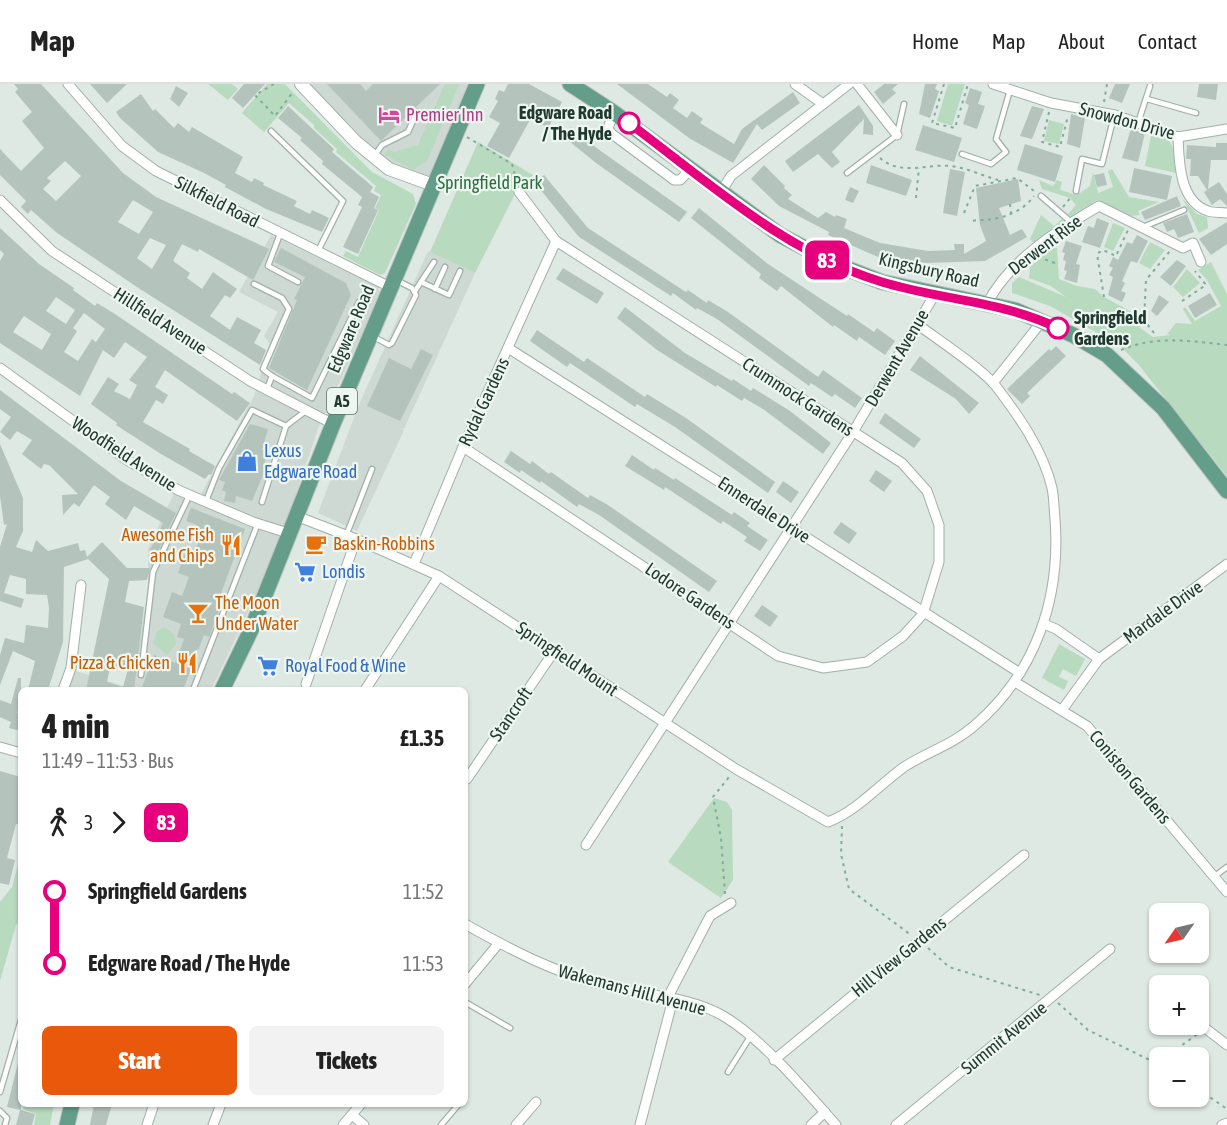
<!DOCTYPE html>
<meta charset="utf-8">
<style>
body{margin:0;font-family:"Asap Condensed",sans-serif;background:#f2f2f2;color:#222;height:100vh;display:flex;flex-direction:column;font-size:22px;white-space:nowrap}
*{box-sizing:border-box;margin:0}
p{font-size:20px;color:#767676}
.icon{flex:none;width:33px;height:33px;fill:none;stroke:currentColor;stroke-width:2;stroke-linecap:round;stroke-linejoin:round}
.map{position:relative;flex:1;overflow:hidden}
.panel{position:absolute;left:18px;top:603px;width:450px;height:420px;display:flex;flex-direction:column;background:#fff;border-radius:9px;box-shadow:0 2px 4px #0004}
.panel>*{flex:none}
.badge{padding:0 12px;border-radius:9px;font-size:21px;line-height:39px}
.needle{width:39px;rotate:236deg}
.controls{position:absolute;left:1149px;top:819px;display:grid;gap:12px}
.controls a{display:grid;place-items:center;width:60px;height:60px;border-radius:9px;background:#fff;box-shadow:0 2px 4px #0004;font-size:30px}
.map>.badge{position:absolute;translate:-50% -50%;box-shadow:0 0 0 3px #fff}
.legs{display:flex;align-items:center;gap:9px;height:66px;padding:0 24px;font-size:20px}
.legs p{margin-inline-start:auto}
.head{display:flex;align-items:center;justify-content:space-between;height:102px;padding:0 24px}
h1{font-size:33px;font-weight:800;line-height:45px}
.cta{display:flex;gap:12px;margin-top:auto;padding:12px 24px}
.cta a{flex:1;height:69px;border-radius:9px;background:#ea580c;color:#fff;font-size:24px;font-weight:800;line-height:69px;text-align:center}
.cta a+a{background:#f2f2f2;color:#222}
ul{padding:0 24px;list-style:none}
li{display:flex;align-items:center;gap:21px;height:72px;font-size:22px}
li i{display:grid;place-items:center;width:9px;height:100%;margin:0 8px;background:currentColor}
li i::after{content:'';width:15px;height:15px;margin:-8px;border:4px solid;border-radius:50%;background:#fff}
li p{margin-inline-start:auto}
li:first-child i{background:linear-gradient(#0000 50%,currentColor 0)}
li:last-child i{background:linear-gradient(currentColor 50%,#0000 0)}
header{display:flex;align-items:center;gap:36px;box-sizing:border-box;height:84px;padding:0 30px;background:#fff;border-bottom:2px solid #e0e0e0}
header strong{font-size:28px}
nav{display:flex;gap:33px;margin-inline-start:auto;font-size:21px}
.map>svg:first-child{display:block}
</style>
<header>
<strong>Map</strong>
<nav><a>Home</a><a>Map</a><a>About</a><a>Contact</a></nav>
</header>
<div class="map">
<svg width="1227" height="1041" viewBox="0 0 1227 1041">
<rect width="100%" height="100%" fill="#dee9e3"/>
<g fill="#cdd9d2">
<polygon points="301,0 478,0 433,101 390,85"/>
<polygon points="271,151 378,203 381,211 319,342 275,472 211,606 63,606 70,585 132,605 148,504 148,465 176,405 199,414 254,312 270,260 264,252 278,228 239,208"/>
<polygon points="428,167 475,189 404,345 400,344 404,346 357,447 318,429 358,323"/>
</g>
<g fill="#b8dabe">
<polygon points="208,0 232,0 238,5 228,16"/>
<polygon points="267,0 285,0 372,88 413,110 416,120 385,189 380,191 343,172 346,167 358,173 379,126 375,124 381,111 374,107 376,102 336,68 337,65 314,44 314,41 289,19 264,48 242,29"/>
<polygon points="445,0 459,0 427,77 413,86 385,71 388,65 394,68 418,61"/>
<polygon points="948,0 965,0 952,42 937,37"/>
<polygon points="1049,36 1064,40 1059,60 1044,57"/>
<polygon points="1151,52 1169,56 1174,66 1176,89 1145,82"/>
<polygon points="478,58 533,91 514,112 475,189 430,168"/>
<polygon points="1112,85 1129,113 1159,118 1138,127 1140,131 1131,132 1097,116 1072,134 1068,130 1076,121 1070,114 1042,105 1039,96 1053,102 1057,96 1062,98 1060,106 1077,111 1090,102 1093,88 1098,109 1113,103 1108,87"/>
<polygon points="1183,115 1197,130 1207,133 1208,144 1199,149"/>
<polygon points="1041,131 1054,142 1062,135 1065,138 1035,160 1030,155"/>
<polygon points="1113,139 1125,144 1113,167 1104,163"/>
<polygon points="1150,158 1165,166 1150,185 1139,179"/>
<polygon points="1053,163 1057,164 1059,195 1077,202 1095,205 1104,213 1139,232 1140,244 1153,253 1171,251 1167,250 1176,239 1192,240 1183,225 1185,223 1195,237 1221,222 1207,196 1198,186 1211,178 1227,210 1227,392 1138,280 1120,262 1050,222 1012,209 1012,199 1019,193 1066,213 1051,202 1029,194 1030,183"/>
<polygon points="1187,185 1200,199 1183,213 1173,203"/>
<polygon points="164,543 174,550 176,560 167,571 153,559 157,548"/>
<polygon points="1059,560 1085,575 1076,592 1063,585 1059,593 1068,597 1064,606 1042,594"/>
<polygon points="714,714 727,718 732,726 733,796 721,814 668,778"/>
<polygon points="20,773 21,837 16,841 0,897 0,818 12,803"/>
<polygon points="24,1020 54,1020 50,1041 34,1041 36,1030 23,1025"/>
</g>
<g fill="#b4c4bc" fill-rule="evenodd">
<path d="M14 0H41L123 89 156 113 269 165 253 196 199 165 198 168 182 160 173 177 190 189 187 194 202 205 213 188 237 205 230 214 225 211 210 232 230 246 237 233 261 246 254 259 266 266 260 281 140 205 57 149 31 126 28 130 21 123 26 117 0 91V65L21 87 44 64 22 37 32 28 15 8 18 5ZM65 77 81 92 56 117 43 105 51 97 47 94ZM133 116 153 128 139 150 118 138ZM150 154 166 161 152 185 137 174Z"/>
<polygon points="90,0 127,0 107,19"/>
<polygon points="244,0 265,0 243,24 232,14"/>
<polygon points="327,0 360,0 366,7 373,0 440,0 381,57"/>
<polygon points="508,0 529,0 562,18 548,44 531,34 509,74 487,62 500,39 489,33 498,17 495,15 499,6 504,8"/>
<polygon points="617,0 648,0 667,13 670,9 679,16 673,24 687,34 692,27 703,35 700,39 734,60 742,45 793,8 800,19 762,46 757,40 733,79 689,54"/>
<polygon points="884,0 898,0 892,5 896,9 883,20 874,8"/>
<polygon points="925,0 937,0 935,5 939,7 930,34 919,30"/>
<polygon points="1115,0 1130,0 1122,19 1109,14"/>
<polygon points="1199,0 1218,0 1216,16 1197,13"/>
<polygon points="176,2 188,9 179,23 170,15"/>
<polygon points="970,4 982,8 978,20 985,22 977,45 963,40 969,21 965,19"/>
<polygon points="141,10 153,27 155,25 174,44 178,39 189,48 192,43 243,73 235,89 252,98 254,94 264,99 263,101 297,117 294,122 310,130 312,126 329,134 322,148 266,125 225,103 226,101 204,89 158,68 120,34 116,28"/>
<polygon points="859,21 873,42 873,51 863,50 864,35 832,68 840,78 832,84 818,70 793,88 785,77"/>
<polygon points="288,22 334,65 332,68 373,103 370,108 379,113 374,124 378,126 358,170 343,163 362,123 358,121 362,113 322,80 323,77 300,56 302,54 278,34"/>
<polygon points="1032,22 1044,25 1032,55 1020,52"/>
<polygon points="1071,30 1085,34 1080,64 1067,60"/>
<polygon points="923,41 962,54 954,78 915,66"/>
<polygon points="571,43 598,65 687,128 679,138 596,79 564,53"/>
<polygon points="1131,45 1145,49 1138,78 1122,74"/>
<polygon points="1216,59 1227,59 1227,76 1211,76 1208,105 1219,98 1227,110 1227,122 1220,115 1212,121 1204,108 1207,106 1198,92 1190,92 1191,75 1186,75 1187,61 1216,63"/>
<polygon points="1025,60 1063,72 1055,98 1017,86"/>
<polygon points="764,81 785,102 784,104 792,111 788,115 818,134 826,128 835,133 836,131 847,135 844,144 880,159 928,167 955,166 954,160 964,160 964,170 986,157 980,141 976,104 1018,95 1021,117 999,124 1010,151 1022,145 1027,153 985,177 926,179 878,173 828,151 829,148 779,122 751,95"/>
<polygon points="871,81 912,96 906,112 866,99"/>
<polygon points="1134,84 1172,92 1167,116 1129,108"/>
<polygon points="950,85 965,88 957,132 943,129"/>
<polygon points="1104,89 1107,101 1097,103 1094,91"/>
<polygon points="544,91 588,144 686,208 688,206 707,219 708,216 728,228 818,293 823,286 862,314 855,324 835,310 832,313 811,299 809,302 717,235 697,224 696,226 673,209 671,212 579,153 535,99"/>
<polygon points="850,103 859,107 853,119 845,116"/>
<polygon points="1177,112 1181,122 1145,136 1141,128"/>
<polygon points="699,124 768,180 847,232 848,230 874,248 877,244 895,257 885,271 859,253 857,257 834,241 833,243 781,202 777,207 759,194 761,190 691,134"/>
<polygon points="1187,130 1194,148 1178,154 1174,145 1167,148 1163,139"/>
<polygon points="1097,134 1109,139 1100,164 1082,158 1088,142 1094,144"/>
<polygon points="1227,138 1227,160 1211,171 1199,155"/>
<path d="M0 144 39 180 74 204 73 206 95 222 97 219 115 230 232 310 234 308 250 319 237 337 165 286 155 303 168 311 163 320 156 316 143 338 190 365 189 367 215 382 211 391 209 390 205 395 161 370 116 341 117 339 91 320 108 293 119 300 114 307 130 315 137 301 129 296 147 273 125 258 114 274 103 266 80 312 0 259V177L4 170 0 166ZM56 213 75 226 66 240 46 227ZM84 229 105 245 96 258 92 255 78 277 64 268 77 247 73 244ZM24 232 51 250 42 266 13 248Z"/>
<polygon points="1137,151 1148,157 1137,179 1131,177 1122,197 1125,199 1121,207 1126,209 1122,218 1108,211 1113,193 1109,191 1113,184 1109,182 1113,173 1118,176 1127,158 1132,160"/>
<polygon points="1066,157 1082,162 1076,180 1080,181 1077,199 1064,195 1067,187 1064,186 1066,177 1063,176 1065,169 1062,168"/>
<polygon points="281,164 346,199 351,211 307,306 269,284 297,216 294,215 305,193 274,178"/>
<polygon points="1177,176 1186,182 1171,202 1160,193"/>
<polygon points="563,184 604,209 597,220 556,195"/>
<polygon points="1210,209 1217,221 1195,234 1188,222"/>
<polygon points="1159,211 1169,218 1157,232 1151,227"/>
<polygon points="625,223 685,269 732,297 733,295 751,307 753,304 790,327 831,359 823,370 763,325 744,314 742,317 717,301 716,303 657,266 617,234"/>
<polygon points="537,246 584,278 587,274 645,313 647,310 686,334 775,398 768,409 675,343 637,320 635,323 570,279 567,283 530,257"/>
<polygon points="1056,262 1066,272 1027,309 1030,312 1022,320 1007,305 1049,265 1051,267"/>
<polygon points="421,265 433,271 400,337 367,322 389,274 411,285"/>
<polygon points="920,272 979,319 969,330 956,315 910,286"/>
<polygon points="0,306 121,397 176,429 151,482 150,466 163,439 134,422 126,436 105,420 110,413 94,401 79,423 74,419 63,431 62,411 78,410 49,381 44,380 41,385 22,370 32,356 17,347 10,356 0,348 11,333 0,325"/>
<polygon points="885,329 921,355 914,364 879,339"/>
<polygon points="250,340 268,345 262,366 266,367 264,389 252,417 236,412 235,419 224,417 226,408 222,406 225,398 219,396"/>
<path d="M0 360 23 414V447L16 463 32 468 36 456 48 467 78 459 80 467 85 466 87 473 102 458 127 484H150L147 496 129 497 125 518 144 523 134 606H86L109 495 88 475 64 483 63 558 48 606H28L35 577 13 567 0 601V571L5 554 24 559 26 541 48 544 49 524 47 511 26 510V495L10 491 4 509 24 515 21 524 0 517V463L7 440 4 441 0 412ZM110 583 128 585 123 603 107 598Z"/>
<polygon points="511,367 530,380 532,377 549,390 551,388 588,414 590,411 608,421 717,497 709,508 599,431 579,420 577,423 541,397 540,399 521,386 520,389 504,378"/>
<polygon points="632,371 654,386 655,384 674,396 675,394 732,431 734,428 750,439 747,442 768,456 760,467 744,457 747,453 723,437 721,440 665,403 664,406 625,382"/>
<polygon points="876,386 892,397 884,408 869,397"/>
<polygon points="783,397 799,408 791,419 776,408"/>
<polygon points="191,424 245,445 218,517 222,519 209,553 204,551 183,606 141,606 154,571 175,579 184,555 177,553 181,540 163,533 172,508 182,512 189,493 178,489 186,466 194,469 201,452 194,450 197,441 186,437"/>
<polygon points="841,438 857,449 849,460 833,449"/>
<polygon points="762,521 778,532 770,543 754,532"/>
<polygon points="18,594 21,594 21,616 17,629 21,630 21,647 9,644 11,638 0,633 0,616 11,620"/>
<polygon points="0,687 21,693 21,741 16,740 7,774 15,776 9,801 0,799"/>
<polygon points="18,979 21,980 21,1026 35,1030 32,1041 16,1041 20,1026 7,1023"/>
<polygon points="94,1020 112,1020 106,1041 90,1041"/>
</g>
<g fill="none" stroke-linecap="round" stroke-linejoin="round">
<defs>
<g id="service">
<polyline points="1147,15 1196,29"/>
<polyline points="1138,39 1150,2"/>
<polyline points="271,47 343,117 318,167"/>
<polyline points="962,70 991,80 1006,68 996,55 1010,6"/>
<polyline points="375,71 382,61 408,48 417,28"/>
<polyline points="847,89 897,51 904,20"/>
<polyline points="1076,107 1082,75 1102,80 1114,32"/>
<polyline points="1041,112 1071,138"/>
<polyline points="1143,143 1184,126"/>
<polyline points="280,150 268,182 298,198"/>
<polyline points="421,198 449,211 460,187"/>
<polyline points="254,200 282,214 289,225 263,285 272,292"/>
<polyline points="435,205 445,183"/>
<polyline points="415,207 434,178"/>
<polyline points="372,252 389,261 392,259 416,211 412,204 396,196"/>
<polyline points="267,305 272,292 312,314 359,218"/>
<polyline points="206,417 219,384 252,326 286,342"/>
<polyline points="262,418 286,342 307,326"/>
<polyline points="346,452 372,385"/>
<polyline points="141,591 153,488 190,410"/>
<polyline points="193,606 258,439"/>
<polyline points="1215,792 1227,783"/>
<polyline points="465,918 510,944"/>
<polyline points="728,988 750,953"/>
<polyline points="0,1008 21,936"/>
<polyline points="0,1027 7,1034 5,1041"/>
<polyline points="441,1041 459,1020"/>
</g>
<g id="minor">
<polyline points="68,0 122,62 156,87 390,203"/>
<polyline points="795,0 823,20"/>
<polyline points="857,0 897,51"/>
<polyline points="993,0 1051,19 1115,31 1178,53 1227,45"/>
<polyline points="613,28 608,45 612,50 674,96 680,96 691,85"/>
<path d="M1178 53C1179 77 1179 117 1208 127 1213 129 1221 128 1227 129"/>
<polyline points="721,108 731,92 849,0"/>
<polyline points="0,116 52,167 250,297 333,340"/>
<path d="M987 220C1009 176 1058 146 1099 122L1183 164 1193 159 1201 178"/>
<polyline points="508,264 1020,589"/>
<polyline points="0,284 127,376 178,406 253,438 291,450"/>
<polyline points="993,299 1043,236"/>
<polyline points="463,363 778,572 823,584 867,578 903,552 923,530 939,478 939,441 927,407 902,379 556,157 519,108"/>
<path d="M296 432 356 455 439 492 736 685 828 738C857 727 879 701 904 683 927 668 952 661 974 642 1036 589 1061 514 1055 435 1054 425 1054 413 1052 404 1043 366 1018 331 995 301 980 283 937 255 917 240"/>
<polyline points="414,480 463,363 556,157"/>
<polyline points="1044,540 1056,545 1099,575"/>
<polyline points="1015,598 1087,642 1227,808"/>
<polyline points="306,600 356,455"/>
<polyline points="63,606 71,584 81,501"/>
<polyline points="365,606 439,492"/>
<polyline points="1062,626 1099,575 1227,480"/>
<polyline points="0,663 21,669"/>
<polyline points="467,695 555,566"/>
<polyline points="586,761 853,348 935,210"/>
<path d="M465 840C511 866 555 889 607 902 645 912 691 912 725 933 763 956 806 1007 836 1041"/>
<polyline points="465,900 499,859"/>
<polyline points="668,913 710,832 731,819"/>
<polyline points="1205,944 1227,961"/>
<polyline points="774,976 1024,771"/>
<polyline points="352,1031 364,1041"/>
<polyline points="147,1041 154,1020"/>
<polyline points="213,1041 221,1020"/>
<polyline points="343,1041 361,1020"/>
<polyline points="516,1041 536,1018"/>
<polyline points="640,1041 673,915"/>
<polyline points="811,1041 825,1028"/>
<polyline points="896,1041 1110,865"/>
<polyline points="1222,1041 1227,1039"/>
</g>
<polyline id="tertiary" points="301,0 356,58 389,85 433,101"/>
<g id="primary">
<polyline points="570,0 613,28 780,151 833,179 882,198 1015,226 1073,251 1107,271 1163,324 1227,407"/>
<polyline points="222,606 251,546 333,340 477,0"/>
<polyline points="67,1041 72,1020"/>
</g>
</defs>
<use href="#service" stroke="#a1b0aa" stroke-width="7"/>
<use href="#minor" stroke="#a1b0aa" stroke-width="11"/>
<use href="#tertiary" stroke="#a1b0aa" stroke-width="14"/>
<use href="#primary" stroke="#bcc3c1" stroke-width="17"/>
<g stroke="#80ac9a" stroke-width="2" stroke-dasharray="3 4.5" stroke-linecap="butt">
<polyline points="274,0 255,11 275,32 293,8"/>
<polyline points="944,0 932,39 955,44 968,0"/>
<polyline points="1104,18 1107,0"/>
<polyline points="1049,28 1042,58 1060,63 1068,32"/>
<polyline points="467,53 512,80 517,99"/>
<path d="M880 74C903 94 931 77 957 83 971 86 984 92 998 96"/>
<polyline points="916,114 919,84"/>
<polyline points="1010,120 1011,129"/>
<polyline points="1063,123 1071,113"/>
<polyline points="964,129 975,102 1017,94 1034,107"/>
<path d="M973 137C980 135 986 137 992 135 1008 133 1025 125 1034 112"/>
<polyline points="1038,173 1058,180"/>
<polyline points="1104,213 1097,170 1103,166 1116,172 1128,146"/>
<polyline points="1182,217 1206,201 1195,187"/>
<polyline points="1154,249 1144,236 1146,196 1170,167"/>
<path d="M1121 266C1156 251 1190 257 1227 261"/>
<polyline points="842,742 841,770 849,805 911,851"/>
<polyline points="725,810 721,754 713,713 729,693"/>
<polyline points="928,864 949,883 1040,911"/>
<polyline points="1058,919 1088,946 1160,981"/>
<polyline points="1164,974 1199,949"/>
<polyline points="1198,1005 1227,1025"/>
</g>
<use href="#service" stroke="#fff" stroke-width="4.5"/>
<use href="#minor" stroke="#fff" stroke-width="9"/>
<use href="#tertiary" stroke="#fff" stroke-width="12"/>
<use href="#primary" stroke="#649d89" stroke-width="15"/>
</g>
<g fill="none" stroke-linecap="round" stroke-linejoin="round">
<defs>
<path id="line-1" d="M629 39C708 98 786 169 882 198 941 216 1002 217 1058 244"/>
</defs>
<use href="#line-1" stroke="#fff" stroke-width="14"/>
<use href="#line-1" stroke="#e6007e" stroke-width="9"/>
</g>
<defs>
<symbol id="hotel-bare" viewBox="-9 -9 18 18"><path d="M-6-4.5h1.5V1H6V5H4.5V3h-9V5H-6ZM-4 0a1.8 1.8 0 1 1 3.6 0ZM.5 0V-2.5h3Q6-2.5 6 0Z" fill="#d1479c" stroke="#eef6f1" stroke-width="2.5" paint-order="stroke"/></symbol>
<symbol id="shop-bare" viewBox="-9 -9 18 18"><path d="M-5-2.5h2.3a2.7 3.5 0 0 1 5.4 0H5L5.5 6h-11ZM-1.5-2.5h3a1.5 2.3 0 0 0-3 0Z" fill="#3f7fe0" stroke="#eef6f1" stroke-width="2.5" paint-order="stroke"/></symbol>
<symbol id="cafe-bare" viewBox="-9 -9 18 18"><path d="M-5.5-4.5H6V0H3Q3 3.5 0 3.5H-2.5Q-5.5 3.5-5.5 0ZM3-3.2v2h1.7v-2ZM-6 4.5H4V6H-6Z" fill="#e8710a" stroke="#eef6f1" stroke-width="2.5" paint-order="stroke"/></symbol>
<symbol id="restaurant-bare" viewBox="-9 -9 18 18"><path d="M-5-6h1v4h1v-4h1v4h1v-4h1v5L-1.5 .5V6h-2V.5L-5-1ZM5-6V6H3V1.5H1.5Q1.5-4 5-6Z" fill="#e8710a" stroke="#eef6f1" stroke-width="2.5" paint-order="stroke"/></symbol>
<symbol id="supermarket-bare" viewBox="-9 -9 18 18"><path d="M-6-5.5h2.5l.6 2H6L4.5 2H-2.5L-4.4-4H-6ZM-1.5 3.2a1.3 1.3 0 1 0 .1 0ZM3 3.2a1.3 1.3 0 1 0 .1 0Z" fill="#3f7fe0" stroke="#eef6f1" stroke-width="2.5" paint-order="stroke"/></symbol>
<symbol id="bar-bare" viewBox="-9 -9 18 18"><path d="M-6-5H6L.8 .8V4.5H3.5V6h-7V4.5H-.8V.8Z" fill="#e8710a" stroke="#eef6f1" stroke-width="2.5" paint-order="stroke"/></symbol>
</defs>
<g fill-rule="evenodd">
<use href="#hotel-bare" x="374" y="16" width="30" height="30"/>
<use href="#shop-bare" x="232" y="362" width="30" height="30"/>
<use href="#cafe-bare" x="301" y="445" width="30" height="30"/>
<use href="#restaurant-bare" x="216" y="446" width="30" height="30"/>
<use href="#supermarket-bare" x="290" y="473" width="30" height="30"/>
<use href="#bar-bare" x="183" y="514" width="30" height="30"/>
<use href="#restaurant-bare" x="172" y="564" width="30" height="30"/>
<use href="#supermarket-bare" x="253" y="567" width="30" height="30"/>
</g>
<g fill="#fff" stroke="#e6007e" stroke-width="3">
<circle cx="629" cy="39" r="10"/>
<circle cx="1058" cy="244" r="10"/>
</g>
<g text-anchor="middle" stroke-width="4.5" stroke-linejoin="round" paint-order="stroke">
<rect fill="#eef6f1" stroke="#5e716a" stroke-width="1.5" x="327" y="304" width="30" height="26" rx="4.5"/>
<g font-size="16" font-weight="bold" fill="#203830">
<text x="342" y="323">A5</text>
</g>
<g font-size="18" font-weight="bold" fill="#203830" stroke="#eef6f1" text-anchor="end">
<text x="612" y="35">Edgware Road<tspan x="612" dy="21">/ The Hyde</tspan></text>
<text x="1074" y="240" text-anchor="start">Springfield<tspan x="1074" dy="21">Gardens</tspan></text>
</g>
<g font-size="18" fill="#b23c85" stroke="#eef6f1" text-anchor="start">
<text x="406" y="37">Premier Inn</text>
</g>
<g font-size="18" fill="#203830" stroke="#eef6f1">
<text transform="translate(1127 37) rotate(15)" y="6">Snowdon Drive</text>
<text transform="translate(217 118) rotate(27)" y="6">Silkfield Road</text>
<text transform="translate(1045 161) rotate(-37)" y="6">Derwent Rise</text>
<text transform="translate(929 186) rotate(13)" y="6">Kingsbury Road</text>
<text transform="translate(160 237) rotate(33)" y="6">Hillfield Avenue</text>
<text transform="translate(351 245) rotate(-67)" y="6">Edgware Road</text>
<text transform="translate(897 274) rotate(-60)" y="6">Derwent Avenue</text>
<text transform="translate(798 313) rotate(33)" y="6">Crummock Gardens</text>
<text transform="translate(484 318) rotate(-65)" y="6">Rydal Gardens</text>
<text transform="translate(124 370) rotate(33)" y="6">Woodfield Avenue</text>
<text transform="translate(764 426) rotate(33)" y="6">Ennerdale Drive</text>
<text transform="translate(690 512) rotate(34)" y="6">Lodore Gardens</text>
<text transform="translate(1163 528) rotate(-36)" y="6">Mardale Drive</text>
<text transform="translate(567 575) rotate(34)" y="6">Springfield Mount</text>
<text transform="translate(511 630) rotate(-56)" y="6">Stancroft</text>
<text transform="translate(1130 693) rotate(50)" y="6">Coniston Gardens</text>
<text transform="translate(899 873) rotate(-39)" y="6">Hill View Gardens</text>
<text transform="translate(632 906) rotate(15)" y="6">Wakemans Hill Avenue</text>
<text transform="translate(1004 954) rotate(-39)" y="6">Summit Avenue</text>
</g>
<g font-size="18" fill="#2d6d40" stroke="#eef6f1">
<text x="490" y="105">Springfield Park</text>
</g>
<g font-size="18" fill="#366cbe" stroke="#eef6f1" text-anchor="start">
<text x="264" y="373">Lexus<tspan x="264" dy="21">Edgware Road</tspan></text>
<text x="322" y="494">Londis</text>
<text x="285" y="588">Royal Food &amp; Wine</text>
</g>
<g font-size="18" fill="#c56008" stroke="#eef6f1" text-anchor="end">
<text x="214" y="457">Awesome Fish<tspan x="214" dy="21">and Chips</tspan></text>
<text x="333" y="466" text-anchor="start">Baskin-Robbins</text>
<text x="215" y="525" text-anchor="start">The Moon<tspan x="215" dy="21">Under Water</tspan></text>
<text x="170" y="585">Pizza &amp; Chicken</text>
</g>
</g>
</svg>
<div class="controls">
<a><svg class="needle" viewBox="-14 -14 28 28"><path d="M0-13l5 13h-10z" fill="#e53935"/><path d="M0 13l5-13h-10z" fill="#767676"/></svg></a>
<a>+</a>
<a>−</a>
</div>
<b class="badge" style="left:827px;top:176px;background:#e6007e;color:#fff">83</b>
<section class="panel">
<div class="head"><div><h1>4 min</h1><p>11:49 – 11:53 · Bus</p></div><b>£1.35</b></div>
<div class="legs"><svg class="icon" aria-label="walk" viewBox="0 0 24 24"><circle cx="13" cy="4" r="2"/><path d="M13 8l-2 6 4 7M11 14l-3 7M7 12l3-4h3l4 4"/></svg>3<svg class="icon" aria-label="forward" viewBox="0 0 24 24"><path d="M9 5l7 7-7 7"/></svg><b class="badge" style="background:#e6007e;color:#fff">83</b></div>
<ul>
<li><i style="color:#e6007e"></i><b>Springfield Gardens</b><p>11:52</p></li>
<li><i style="color:#e6007e"></i><b>Edgware Road / The Hyde</b><p>11:53</p></li>
</ul>
<div class="cta"><a>Start</a><a>Tickets</a></div>
</section>
</div>
